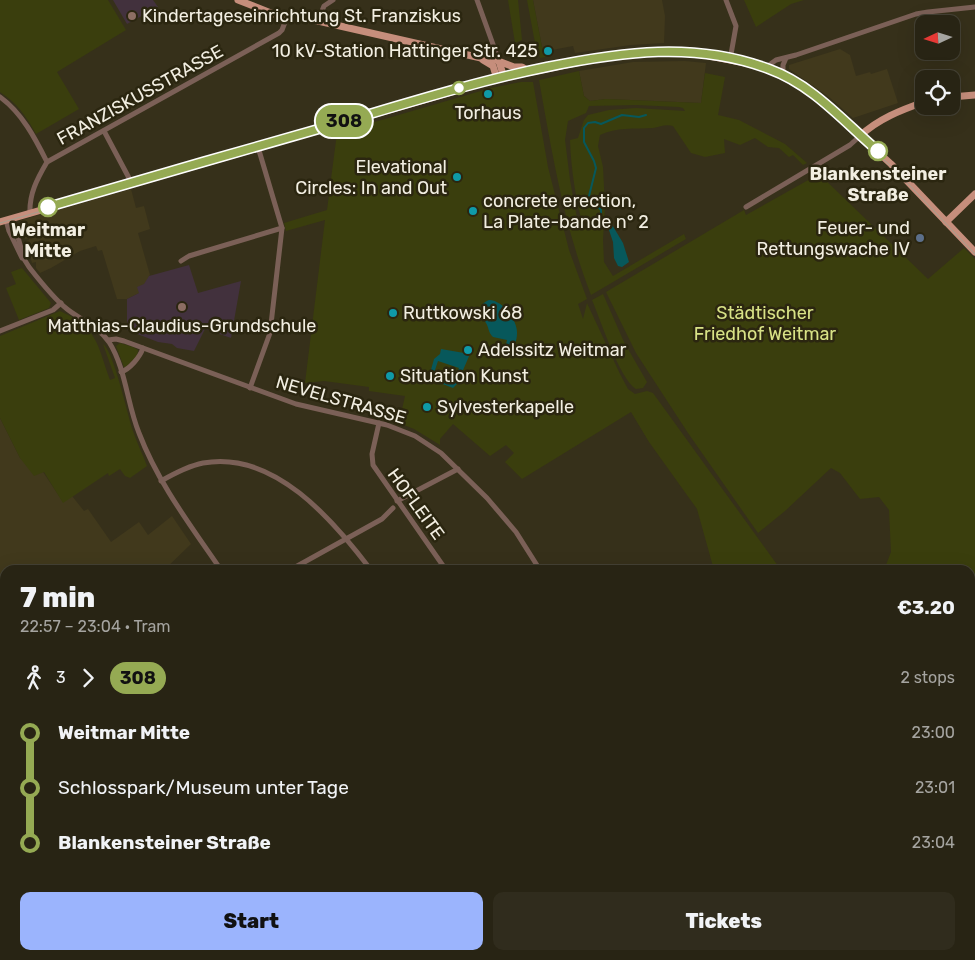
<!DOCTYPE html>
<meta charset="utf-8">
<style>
body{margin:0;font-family:Rubik,sans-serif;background:#302c1d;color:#f1f3f6;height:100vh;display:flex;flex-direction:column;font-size:19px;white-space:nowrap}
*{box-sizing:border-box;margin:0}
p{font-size:16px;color:#a5a4a0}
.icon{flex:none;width:28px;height:28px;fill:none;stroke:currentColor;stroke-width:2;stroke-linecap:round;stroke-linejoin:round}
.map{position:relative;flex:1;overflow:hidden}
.drawer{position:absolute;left:0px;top:565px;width:975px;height:395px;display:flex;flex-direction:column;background:#282414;border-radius:15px 15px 0 0;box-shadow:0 5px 20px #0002,0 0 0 1px #444134}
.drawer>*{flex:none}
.badge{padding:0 10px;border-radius:16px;font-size:18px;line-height:32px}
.needle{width:32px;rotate:266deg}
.fabs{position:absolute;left:915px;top:15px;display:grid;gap:10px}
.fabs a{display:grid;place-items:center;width:45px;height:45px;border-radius:10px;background:#282414;box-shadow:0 5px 20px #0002,0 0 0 1px #444134;font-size:25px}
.map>.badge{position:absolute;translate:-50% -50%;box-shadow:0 0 0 2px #fff}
.legs{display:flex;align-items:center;gap:8px;height:55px;padding:0 20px;font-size:16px}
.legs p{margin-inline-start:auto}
.overview{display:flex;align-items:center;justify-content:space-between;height:85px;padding:0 20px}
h1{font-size:28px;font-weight:800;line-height:38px}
.primary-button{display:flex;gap:10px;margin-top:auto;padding:10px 20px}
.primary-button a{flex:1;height:58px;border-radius:10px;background:#9bb4fd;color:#111;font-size:20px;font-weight:800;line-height:58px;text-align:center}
.primary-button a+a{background:#302c1d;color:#f1f3f6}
ul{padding:0 20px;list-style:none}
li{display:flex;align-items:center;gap:18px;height:55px;font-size:19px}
li i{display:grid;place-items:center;width:8px;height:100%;margin:0 6px;background:currentColor}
li i::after{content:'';width:12px;height:12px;margin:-6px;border:4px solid;border-radius:50%;background:#282414}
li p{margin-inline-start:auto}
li:first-child i{background:linear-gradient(#0000 50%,currentColor 0)}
li:last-child i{background:linear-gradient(currentColor 50%,#0000 0)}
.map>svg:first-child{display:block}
</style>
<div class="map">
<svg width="975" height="960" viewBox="0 0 975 960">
<rect width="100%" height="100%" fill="#36301a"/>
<g fill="#41391c">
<polygon points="533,0 662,0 665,16 664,43 631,45 575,53 573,46 552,50 551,46 542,47"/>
<polygon points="840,49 850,55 856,76 870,72 871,74 887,69 898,103 853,118 829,97 789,69 789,65"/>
<polygon points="685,61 706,63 701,103 606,99 590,101 584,96 579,71 633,62"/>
<polygon points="131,189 136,208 144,206 150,229 138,233 150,275 139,293 127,299 117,299 102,250 98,251 96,246 80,251 51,268 40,273 36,268 36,262 32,263 26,241 29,240 29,238 25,239 20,222 22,220"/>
<polygon points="0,418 20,458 43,472 63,502 72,496 84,511 88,509 111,542 139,522 148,535 172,516 191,544 164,570 5,570 5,624 0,628"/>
<polygon points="5,634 5,708 0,704 0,638"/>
</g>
<g fill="#42313d">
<polygon points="113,0 153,0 158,7 127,24"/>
<polygon points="189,265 198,293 241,281 231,338 205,329 194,351 177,348 172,344 158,342 127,330 127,299 139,293 137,287 144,284 149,276"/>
</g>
<g fill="#3a3e0d" fill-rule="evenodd">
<path d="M0 0H108L126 30 57 72 79 109 36 134C26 116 18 104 0 92Z"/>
<polygon points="508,0 518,0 522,40 515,43"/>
<polygon points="527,0 533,0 542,47 544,47 546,57 540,58 538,47 535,43"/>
<polygon points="744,0 804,0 791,4 756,27"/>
<path d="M579 71 584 96 590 101 606 99 701 103 705 73 725 77 718 115 739 120 785 144 807 163 803 165 793 155 789 157 779 148 768 147 755 138 740 145 724 139 725 153 705 157 691 153 673 126C665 124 660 127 653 128 635 129 616 127 600 135L598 146 603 167 605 207 603 240 604 262 613 276 684 234 686 239 591 295C564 226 552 153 539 80ZM636 105 679 107 683 108 685 111 636 108 609 110 588 115 584 120 578 138 570 140C571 170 576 201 584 230L579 229 570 180 565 140 568 121 586 113 589 106Z"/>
<polygon points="521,82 533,82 548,167 569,250 587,299 578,304 583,319 587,303 620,374 628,389 635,394 647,391 653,393 781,570 714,570 697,509 649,442 631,412 522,479 505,462 514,453 506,445 490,456 453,424 440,439 440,445 414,429 399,423 405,396 369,391 369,387 324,381 305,383 325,220 286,231 284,223 327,210 337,133 491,88"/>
<polygon points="819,174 928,279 964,248 975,259 975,696 970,698 970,570 884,570 891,552 889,510 879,497 860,499 840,473 831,468 785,511 758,533 688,433 636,353 606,292 744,210 746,215"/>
<polygon points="22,268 51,303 49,308 19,320 6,288 16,284 11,272"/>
<path d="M603 294 624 342 647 382 643 388 636 389C619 378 601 321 592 300Z"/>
<path d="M60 311C98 328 97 344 110 380L115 378 103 344C114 352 127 413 133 431 137 443 143 455 147 466L130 478 125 476 120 469 109 476 108 473 63 503 44 472 34 476 20 458 0 418V336Z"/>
<polygon points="120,343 133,347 138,350 137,356 126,367 124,367 116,346"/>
<polygon points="49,955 103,955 110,960 62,960"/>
<polygon points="111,955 432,955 426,960 118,960"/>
</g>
<g fill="#07585b" fill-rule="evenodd">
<polygon points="608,218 623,243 629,262 622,267 618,266 614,258 613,242 606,221"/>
<path d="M489 300C503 300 518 321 517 334 517 340 514 347 511 352L507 353 505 350 507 340 493 337C488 332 489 328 486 323 481 314 475 306 489 300Z"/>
<path d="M441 349 470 354 457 384 453 388 435 381 429 377 434 359 440 354ZM438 361 459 368 452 384 433 376Z"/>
</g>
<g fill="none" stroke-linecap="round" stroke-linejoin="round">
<g stroke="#07585b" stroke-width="2">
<polyline points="596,217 601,213 601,210 589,196 596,168 594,161 584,142 584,128 588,123 595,122 601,124 622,115 639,117 646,115"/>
<polyline points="970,724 975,728"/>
</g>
<g stroke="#7b6057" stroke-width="5">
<polyline points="477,0 499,61"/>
<polyline points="726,0 736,26 730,60"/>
<polyline points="318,21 324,6 333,0"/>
<polyline points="765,68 776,60 796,55 916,14 928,12 975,7"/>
<polyline points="783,76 783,65 786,58"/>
<path d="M0 97C22 113 35 138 47 162"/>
<polyline points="104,131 129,178 131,184"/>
<polyline points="746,207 850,145 860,136"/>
<path d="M30 214C29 194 37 179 47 162L279 33 282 30 287 17"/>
<path d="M13 219 24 259 29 267C40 281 53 298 67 309 81 320 99 327 109 342 126 369 127 404 139 433 158 483 191 526 221 570"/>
<polyline points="6,220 9,231 22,258"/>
<polyline points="181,261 189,256 282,228"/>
<polyline points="0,331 53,310 61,303"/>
<polyline points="108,340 116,339 124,341 296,404 387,425 415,436 441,453 487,498 516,532 540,570"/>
<path d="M121 372C130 369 140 357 143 348"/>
<polyline points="250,388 270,333 282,228 258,147"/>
<polyline points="379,423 372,454 373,465 446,570"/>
<path d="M161 481C175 473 188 466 203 463 274 450 333 520 371 570"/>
<polyline points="397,501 458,469"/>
<polyline points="290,570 382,519 393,508"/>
<polyline points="970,699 975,697"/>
<polyline points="0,866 5,862"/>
<polyline points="0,904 5,906"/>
<polyline points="108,955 114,960"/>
<polyline points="510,955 514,960"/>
</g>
<g stroke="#c68e7c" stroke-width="7">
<polyline points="238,0 276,15 318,21 481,58 485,56 514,67 522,67 530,72"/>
<polyline points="483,60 493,66 497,79"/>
<polyline points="499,61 504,78"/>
<polyline points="951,97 975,95"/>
<path d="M860 136C878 119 901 110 924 102"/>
<polyline points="0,222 497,79 615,55 670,52 704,55 751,64 774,72 806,89 824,103 891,164 975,252"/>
<polyline points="946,222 975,194"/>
</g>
<polyline stroke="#a49f8f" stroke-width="1" points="0,223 493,81 606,58 667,53 707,57 750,65 780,76 806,90 824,105 895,170 975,254"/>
</g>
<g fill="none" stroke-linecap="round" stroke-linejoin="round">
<defs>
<path id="line-1" d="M48 207C142 179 235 153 329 126 401 105 473 82 547 67 621 52 695 41 769 69 813 85 843 121 878 151"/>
</defs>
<use href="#line-1" stroke="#fff" stroke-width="11"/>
<use href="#line-1" stroke="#95aa53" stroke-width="8"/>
</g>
<g fill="#8d6e63" stroke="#2b2610" stroke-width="2">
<circle cx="132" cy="16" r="5"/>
<circle cx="182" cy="307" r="5"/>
</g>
<g fill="#0f9aa8" stroke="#2b2610" stroke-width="2">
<circle cx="548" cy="51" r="5"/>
<circle cx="488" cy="94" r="5"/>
<circle cx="457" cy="177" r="5"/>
<circle cx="473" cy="211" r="5"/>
<circle cx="393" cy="313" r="5"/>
<circle cx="468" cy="350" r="5"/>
<circle cx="390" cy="376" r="5"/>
<circle cx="427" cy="407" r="5"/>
</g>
<g fill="#fff" stroke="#95aa53" stroke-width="2.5">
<circle cx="459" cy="88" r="6"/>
<circle cx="878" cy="151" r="9"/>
<circle cx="48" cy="207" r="9"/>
</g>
<circle fill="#5c6f8a" stroke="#2b2610" stroke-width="2" cx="920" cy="238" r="5"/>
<g text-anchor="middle" stroke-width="5" stroke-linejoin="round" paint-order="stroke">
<g font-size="18" fill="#f2eee1" stroke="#2b2610" text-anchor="start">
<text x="142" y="22">Kindertageseinrichtung St. Franziskus</text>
<text x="538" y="57" text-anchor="end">10 kV-Station Hattinger Str. 425</text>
<text x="488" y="119" text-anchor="middle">Torhaus</text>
<text x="447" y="173" text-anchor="end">Elevational<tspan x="447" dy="21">Circles: In and Out</tspan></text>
<text x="483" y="207">concrete erection,<tspan x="483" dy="21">La Plate-bande n° 2</tspan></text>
<text x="910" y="234" text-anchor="end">Feuer- und<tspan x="910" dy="21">Rettungswache IV</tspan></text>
<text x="403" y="319">Ruttkowski 68</text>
<text x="182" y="332" text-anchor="middle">Matthias-Claudius-Grundschule</text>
<text x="478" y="356">Adelssitz Weitmar</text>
<text x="400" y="382">Situation Kunst</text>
<text x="437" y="413">Sylvesterkapelle</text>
</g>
<g font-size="18" fill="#f2eee1" stroke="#2b2610">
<text transform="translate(140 95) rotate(-29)" y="6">FRANZISKUSSTRASSE</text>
<text transform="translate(341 400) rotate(16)" y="6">NEVELSTRASSE</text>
<text transform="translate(416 504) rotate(54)" y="6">HOFLEITE</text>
</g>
<g font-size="18" font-weight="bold" fill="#f2eee1" stroke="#2b2610">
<text x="878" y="180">Blankensteiner<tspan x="878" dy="21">Straße</tspan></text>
<text x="48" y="236">Weitmar<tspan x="48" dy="21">Mitte</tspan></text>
</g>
<g font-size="18" fill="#d8e286" stroke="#2b2610">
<text x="765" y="319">Städtischer<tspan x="765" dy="21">Friedhof Weitmar</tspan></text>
</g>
</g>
</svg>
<div class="fabs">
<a><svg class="needle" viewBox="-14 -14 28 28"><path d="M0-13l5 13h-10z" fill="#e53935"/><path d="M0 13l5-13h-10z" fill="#a5a4a0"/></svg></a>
<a><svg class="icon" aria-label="locate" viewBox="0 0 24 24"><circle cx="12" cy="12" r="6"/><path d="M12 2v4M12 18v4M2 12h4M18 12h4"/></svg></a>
</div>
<b class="badge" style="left:344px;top:121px;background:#95aa53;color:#111">308</b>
<section class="drawer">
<div class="overview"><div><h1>7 min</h1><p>22:57 – 23:04 · Tram</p></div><b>€3.20</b></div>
<div class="legs"><svg class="icon" aria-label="walk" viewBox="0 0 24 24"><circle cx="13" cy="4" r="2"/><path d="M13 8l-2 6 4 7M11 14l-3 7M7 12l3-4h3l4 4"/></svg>3<svg class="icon" aria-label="forward" viewBox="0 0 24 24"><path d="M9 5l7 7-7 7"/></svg><b class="badge" style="background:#95aa53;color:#111">308</b><p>2 stops</p></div>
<ul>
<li><i style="color:#95aa53"></i><b>Weitmar Mitte</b><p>23:00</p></li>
<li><i style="color:#95aa53"></i><span>Schlosspark/Museum unter Tage</span><p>23:01</p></li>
<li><i style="color:#95aa53"></i><b>Blankensteiner Straße</b><p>23:04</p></li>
</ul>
<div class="primary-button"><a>Start</a><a>Tickets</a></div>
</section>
</div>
